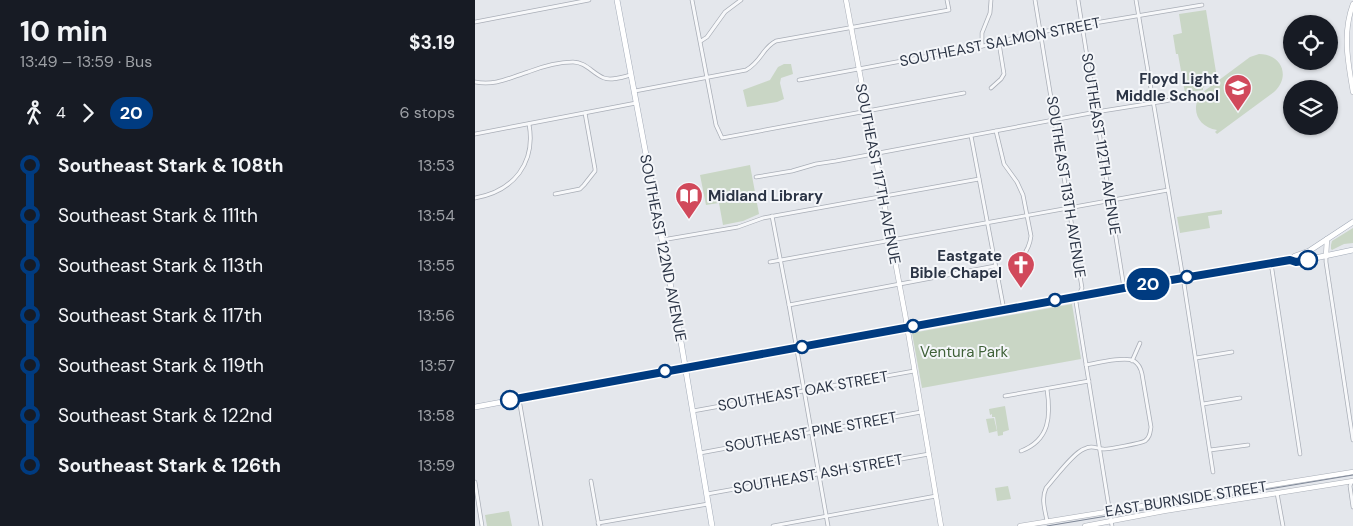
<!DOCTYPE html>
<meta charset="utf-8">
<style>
body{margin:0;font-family:"DM Sans",sans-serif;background:#242831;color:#f1f3f6;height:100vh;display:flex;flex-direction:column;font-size:19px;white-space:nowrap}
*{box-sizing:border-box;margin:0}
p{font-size:16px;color:#9ea1a6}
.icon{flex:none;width:28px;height:28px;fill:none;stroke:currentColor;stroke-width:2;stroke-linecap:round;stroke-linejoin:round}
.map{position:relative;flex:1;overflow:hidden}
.details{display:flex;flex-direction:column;background:#171b24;width:475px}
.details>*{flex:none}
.badge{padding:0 10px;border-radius:16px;font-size:18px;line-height:32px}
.fabs{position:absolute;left:808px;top:15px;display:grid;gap:10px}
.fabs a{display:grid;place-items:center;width:55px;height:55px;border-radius:50%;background:#171b24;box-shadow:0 1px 4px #0004;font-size:25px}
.map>.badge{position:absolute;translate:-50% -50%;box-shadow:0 0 0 2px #fff}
.legs{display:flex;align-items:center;gap:8px;height:55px;padding:0 20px;font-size:16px}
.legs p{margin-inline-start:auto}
.overview{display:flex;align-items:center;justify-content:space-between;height:85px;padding:0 20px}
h1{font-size:28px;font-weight:700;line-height:38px}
ul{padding:0 20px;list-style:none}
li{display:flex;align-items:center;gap:18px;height:50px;font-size:19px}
li i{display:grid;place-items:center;width:8px;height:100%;margin:0 6px;background:currentColor}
li i::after{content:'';width:12px;height:12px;margin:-6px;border:4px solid;border-radius:50%;background:#171b24}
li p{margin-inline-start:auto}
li:first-child i{background:linear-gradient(#0000 50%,currentColor 0)}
li:last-child i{background:linear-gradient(currentColor 50%,#0000 0)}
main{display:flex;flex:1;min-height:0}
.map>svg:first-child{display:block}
</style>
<main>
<section class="details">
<div class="overview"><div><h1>10 min</h1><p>13:49 – 13:59 · Bus</p></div><b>$3.19</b></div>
<div class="legs"><svg class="icon" aria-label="walk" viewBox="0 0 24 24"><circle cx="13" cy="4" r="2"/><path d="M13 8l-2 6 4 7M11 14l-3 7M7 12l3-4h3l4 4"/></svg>4<svg class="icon" aria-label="forward" viewBox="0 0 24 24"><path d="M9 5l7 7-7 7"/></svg><b class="badge" style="background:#003b80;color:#fff">20</b><p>6 stops</p></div>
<ul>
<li><i style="color:#003b80"></i><b>Southeast Stark &amp; 108th</b><p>13:53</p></li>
<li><i style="color:#003b80"></i><span>Southeast Stark &amp; 111th</span><p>13:54</p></li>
<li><i style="color:#003b80"></i><span>Southeast Stark &amp; 113th</span><p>13:55</p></li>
<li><i style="color:#003b80"></i><span>Southeast Stark &amp; 117th</span><p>13:56</p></li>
<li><i style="color:#003b80"></i><span>Southeast Stark &amp; 119th</span><p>13:57</p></li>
<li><i style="color:#003b80"></i><span>Southeast Stark &amp; 122nd</span><p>13:58</p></li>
<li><i style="color:#003b80"></i><b>Southeast Stark &amp; 126th</b><p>13:59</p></li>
</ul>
</section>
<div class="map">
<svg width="878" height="526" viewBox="0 0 878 526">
<rect width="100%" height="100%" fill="#e4e7ec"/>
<g fill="#c9d6c5">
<polygon points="731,10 741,72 728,88 728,90 710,93 703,54 701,54 698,35 707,33 704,14"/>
<path d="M784 54C807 54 816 77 799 92L742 134 740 132 742 130C722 127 714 107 728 92L775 57Z"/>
<polygon points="309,64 316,64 318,74 306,78 305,83 309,99 302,102 272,107 268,90 295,80 303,67"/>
<polygon points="275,165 284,214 268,221 248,225 244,203 231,205 225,175"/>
<polygon points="747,210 747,214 733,216 735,228 705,233 702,217"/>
<polygon points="878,228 878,243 869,244 857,250 856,249 856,245 857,241"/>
<polygon points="597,304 606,359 447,388 437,333"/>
<polygon points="530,406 534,430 528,432 528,435 523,436 520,417 517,417 517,414 515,415 514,409"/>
<polygon points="519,418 522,431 514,433 511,419"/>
<polygon points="533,486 536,499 522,501 520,488"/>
<polygon points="34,511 37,526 12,526 10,515"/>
</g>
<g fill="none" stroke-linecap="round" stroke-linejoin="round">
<defs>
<g id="street">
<polyline points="217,0 241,125 247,138 489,93"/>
<polyline points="560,0 607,288 601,302 637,526"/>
<polyline points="603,0 649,288"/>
<polyline points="661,0 709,284 738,472"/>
<polyline points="0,22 114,0"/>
<polyline points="226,41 232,37 250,12 266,0"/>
<polyline points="507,46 507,33 515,13 516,0"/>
<polyline points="324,80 524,43 544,36 566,32 727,5"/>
<path d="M0 82C20 86 34 78 53 72 66 67 84 62 98 62 111 62 118 74 129 78 137 81 147 77 156 75"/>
<polyline points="516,88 526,79 529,74 524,43"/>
<path d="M160 91 271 70C287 61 287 48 301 41L474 10 472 0"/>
<path d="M521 131 529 164 542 182 548 195 556 236C555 244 552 251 547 257"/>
<polyline points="0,134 161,103"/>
<polyline points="496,136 529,310"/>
<polyline points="281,177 317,171 341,164 361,161 621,112 690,101 707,97"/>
<polyline points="80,194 105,189 109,185 120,171 120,169 110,113"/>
<path d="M0 198C39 191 61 163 54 124"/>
<polyline points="297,216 314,305 353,526"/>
<polyline points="187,240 263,227 288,218 504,179"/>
<polyline points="851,256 851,262 878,440"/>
<polyline points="295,262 693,190"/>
<polyline points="796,263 825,454"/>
<polyline points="314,305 520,266"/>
<polyline points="721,358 757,352"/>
<polyline points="657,361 665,343"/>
<polyline points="530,396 614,381"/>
<polyline points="44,399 66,526"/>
<polyline points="728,404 765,398"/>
<polyline points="218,411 439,371"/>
<polyline points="735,450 773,445"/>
<path d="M546 451C575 440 576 416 572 389"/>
<polyline points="225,453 446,412"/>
<polyline points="116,481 124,526"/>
<polyline points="877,481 875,486 878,507"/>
<polyline points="0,482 7,526"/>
<polyline points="802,493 808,526"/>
<polyline points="232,494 454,454"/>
<path d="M572 521C570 510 566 499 571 488 579 479 599 452 609 449 617 445 620 448 628 449 632 450 666 443 670 441 675 437 675 433 676 427L667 374C666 369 664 364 659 361 650 356 622 363 611 365"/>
<polyline points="123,523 233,504"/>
<polyline points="298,526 461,496"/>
</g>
<g id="secondary">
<polyline points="371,0 430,314 466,526"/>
<path d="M878 4C867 34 873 62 878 92"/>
<polyline points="851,256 852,239"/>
<path d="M545 526C656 507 767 490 878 472"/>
<polyline points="610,526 689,511 878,481"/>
</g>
<g id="primary">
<polyline points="142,0 205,336 237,526"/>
<polyline points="815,260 820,256 834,251 878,222"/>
<polyline points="0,407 604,296 815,260 821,262 878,250"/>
</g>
</defs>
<use href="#street" stroke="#a9aeb7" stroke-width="4.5"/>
<use href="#secondary" stroke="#a9aeb7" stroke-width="5.5"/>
<use href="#primary" stroke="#a3abb8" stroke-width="6"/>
<use href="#street" stroke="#f7f8fa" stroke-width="3"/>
<use href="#secondary" stroke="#fff" stroke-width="4.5"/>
<use href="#primary" stroke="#fff" stroke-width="5"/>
<polyline stroke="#7d8696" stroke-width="1" points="572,526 878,475"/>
</g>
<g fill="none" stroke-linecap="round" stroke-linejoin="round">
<defs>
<polyline id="line-1" points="35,400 649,288 815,260 821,262 833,260"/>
</defs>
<use href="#line-1" stroke="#fff" stroke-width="11"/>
<use href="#line-1" stroke="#003b80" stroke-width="8"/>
</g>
<defs>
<symbol id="school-pin" viewBox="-11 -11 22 30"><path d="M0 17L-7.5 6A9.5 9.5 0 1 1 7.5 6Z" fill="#d1495b" stroke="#f4f6f9"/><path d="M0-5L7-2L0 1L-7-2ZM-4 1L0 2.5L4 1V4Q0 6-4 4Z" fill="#fff"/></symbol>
<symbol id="library-pin" viewBox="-11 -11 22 30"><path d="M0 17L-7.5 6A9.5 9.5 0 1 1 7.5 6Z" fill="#d1495b" stroke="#f4f6f9"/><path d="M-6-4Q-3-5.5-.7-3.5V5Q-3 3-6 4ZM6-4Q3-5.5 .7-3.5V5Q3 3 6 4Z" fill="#fff"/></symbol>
<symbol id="church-pin" viewBox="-11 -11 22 30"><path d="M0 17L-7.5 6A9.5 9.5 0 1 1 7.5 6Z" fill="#d1495b" stroke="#f4f6f9"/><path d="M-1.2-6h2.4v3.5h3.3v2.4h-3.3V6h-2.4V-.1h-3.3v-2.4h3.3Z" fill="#fff"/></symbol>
</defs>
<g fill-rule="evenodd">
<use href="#school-pin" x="747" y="72" width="32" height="43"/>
<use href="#library-pin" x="198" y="180" width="32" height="43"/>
<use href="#church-pin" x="530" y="249" width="32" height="43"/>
</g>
<g fill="#fff" stroke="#003b80" stroke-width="2.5">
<circle cx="833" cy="260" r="9"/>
<circle cx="712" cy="277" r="6"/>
<circle cx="580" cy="300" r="6"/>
<circle cx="438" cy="326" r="6"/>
<circle cx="327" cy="347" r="6"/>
<circle cx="190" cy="371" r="6"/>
<circle cx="35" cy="400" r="9"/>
</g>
<g text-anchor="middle" stroke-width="4" stroke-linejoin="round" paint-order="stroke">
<g font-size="15" fill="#2b3445" stroke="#f4f6f9">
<text transform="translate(525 42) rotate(-11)" y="5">SOUTHEAST SALMON STREET</text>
<text transform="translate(626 144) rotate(81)" y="5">SOUTHEAST 112TH AVENUE</text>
<text transform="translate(403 174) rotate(79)" y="5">SOUTHEAST 117TH AVENUE</text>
<text transform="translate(591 187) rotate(81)" y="5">SOUTHEAST 113TH AVENUE</text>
<text transform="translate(188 248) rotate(79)" y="5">SOUTHEAST 122ND AVENUE</text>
<text transform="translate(328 391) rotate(-10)" y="5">SOUTHEAST OAK STREET</text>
<text transform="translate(336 432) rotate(-10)" y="5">SOUTHEAST PINE STREET</text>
<text transform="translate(343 474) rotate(-10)" y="5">SOUTHEAST ASH STREET</text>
<text transform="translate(711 499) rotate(-9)" y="5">EAST BURNSIDE STREET</text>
</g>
<g font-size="15" font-weight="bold" fill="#2b3445" stroke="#f4f6f9" text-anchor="end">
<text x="744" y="84">Floyd Light<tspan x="744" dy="17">Middle School</tspan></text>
<text x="233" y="201" text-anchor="start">Midland Library</text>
<text x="527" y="261">Eastgate<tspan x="527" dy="17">Bible Chapel</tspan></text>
</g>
<g font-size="15" fill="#3f6138" stroke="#f4f6f9">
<text x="489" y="357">Ventura Park</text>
</g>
</g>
</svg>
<div class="fabs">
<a><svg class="icon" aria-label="locate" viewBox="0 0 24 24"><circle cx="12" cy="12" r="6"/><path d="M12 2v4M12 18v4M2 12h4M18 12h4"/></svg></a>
<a><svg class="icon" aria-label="layers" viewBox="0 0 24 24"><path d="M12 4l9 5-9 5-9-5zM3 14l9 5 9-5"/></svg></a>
</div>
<b class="badge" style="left:673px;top:284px;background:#003b80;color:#fff">20</b>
</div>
</main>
